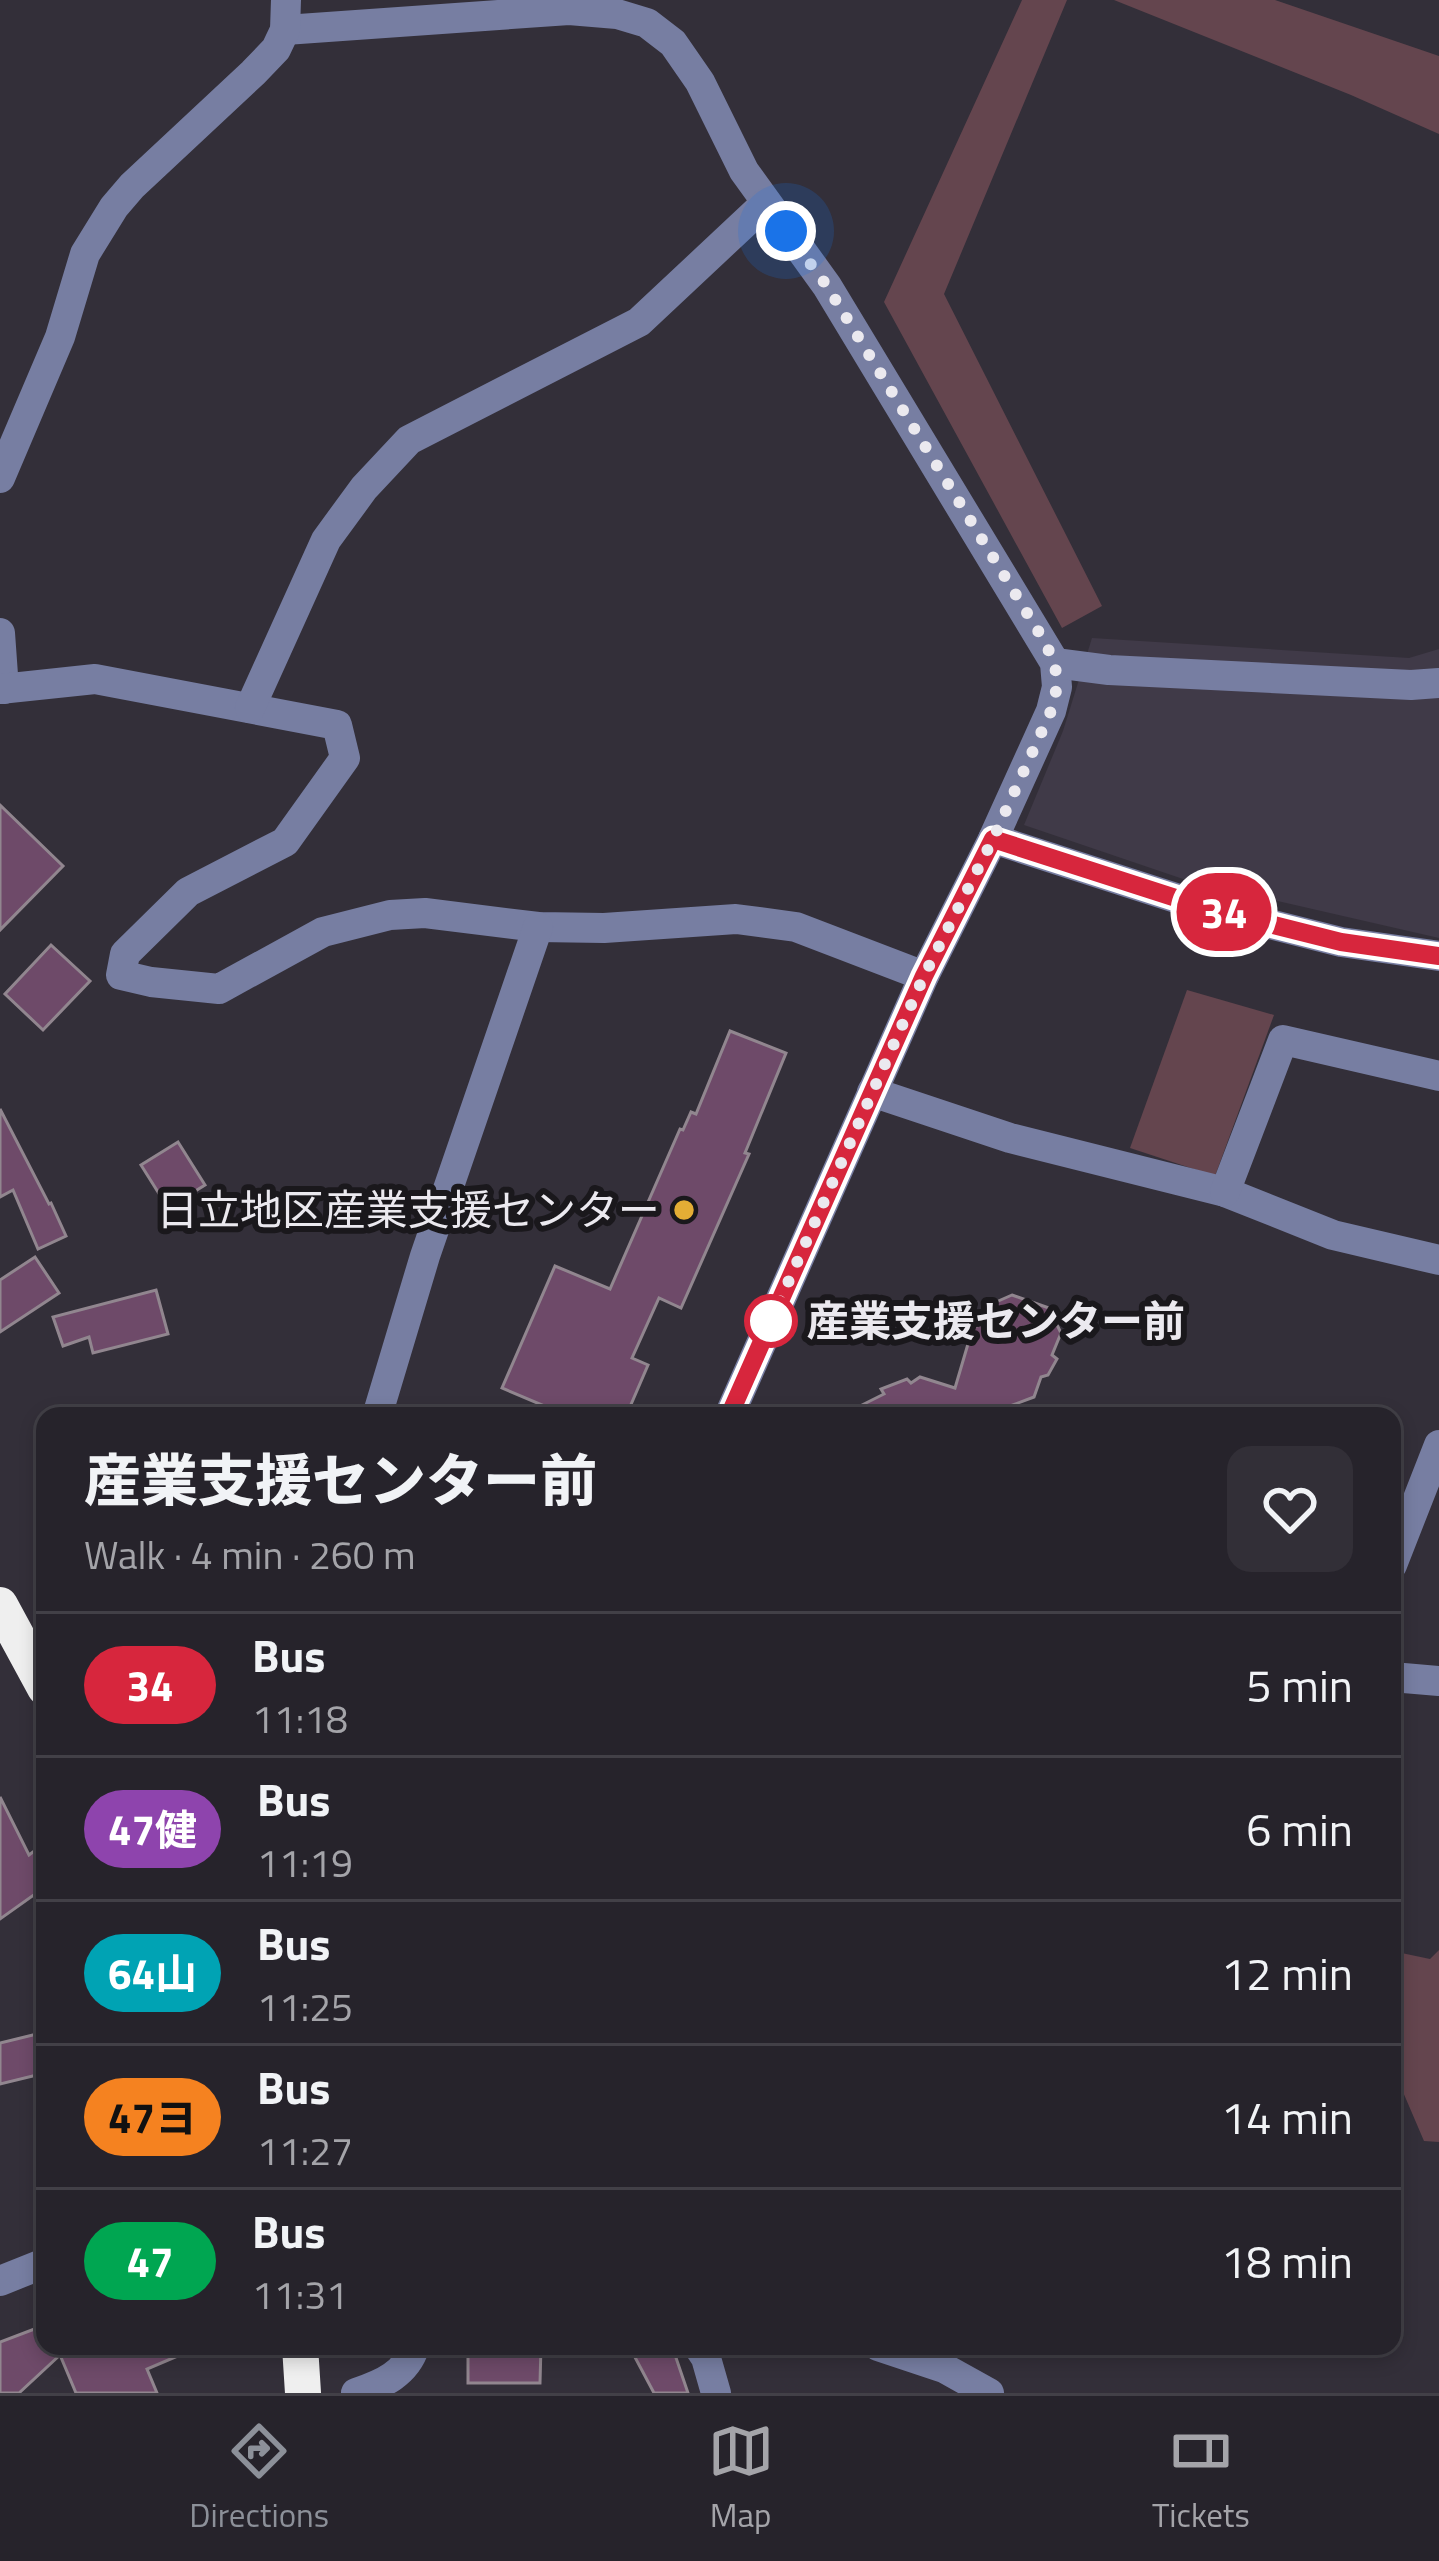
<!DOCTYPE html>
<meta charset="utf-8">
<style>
body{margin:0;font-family:"Titillium Web","Noto Sans JP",sans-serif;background:#322f37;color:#f1f3f6;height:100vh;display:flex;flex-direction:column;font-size:45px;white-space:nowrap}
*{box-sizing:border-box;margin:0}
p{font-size:39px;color:#a4a4a9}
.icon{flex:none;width:66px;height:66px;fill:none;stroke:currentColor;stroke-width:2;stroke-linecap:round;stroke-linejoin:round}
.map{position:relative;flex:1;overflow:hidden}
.drawer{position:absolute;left:36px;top:1407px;width:1365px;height:948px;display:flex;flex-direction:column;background:#26232b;border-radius:24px;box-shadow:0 6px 18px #0003,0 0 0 3px #424047}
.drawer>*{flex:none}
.badge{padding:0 24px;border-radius:39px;font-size:42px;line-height:78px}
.you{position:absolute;width:60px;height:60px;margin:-30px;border:9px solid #fff;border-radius:50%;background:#1a73e8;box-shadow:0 0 0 18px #1a73e833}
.map>.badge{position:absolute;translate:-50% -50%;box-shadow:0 0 0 6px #fff}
.round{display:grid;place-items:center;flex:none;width:126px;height:126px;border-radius:24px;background:#322f37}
.headline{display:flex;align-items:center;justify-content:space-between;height:204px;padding:0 48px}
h1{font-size:57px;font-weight:800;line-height:90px}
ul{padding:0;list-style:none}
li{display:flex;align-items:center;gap:36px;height:144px;padding:0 48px;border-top:3px solid #424047}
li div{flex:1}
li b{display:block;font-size:45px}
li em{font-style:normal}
li .badge{min-width:132px;font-weight:700;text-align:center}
.dock{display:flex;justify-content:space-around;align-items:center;height:168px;border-top:3px solid #424047;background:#26232b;font-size:33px;color:#a4a4a9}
.dock a{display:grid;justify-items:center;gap:6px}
.dock .active{color:#8c9099}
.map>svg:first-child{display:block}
</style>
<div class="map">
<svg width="1439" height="2393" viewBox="0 0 1439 2393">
<rect width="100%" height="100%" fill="#332f39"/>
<polygon fill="#403a48" points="1092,638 1409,658 1439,649 1439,938 1186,880 1024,825 1063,731"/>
<g fill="#64454e">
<polygon points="1022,0 1067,0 944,294 1102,606 1062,628 884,302"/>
<polygon points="1114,0 1275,0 1439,56 1439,134 1351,95"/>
<polygon points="1187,990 1274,1015 1215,1176 1130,1148"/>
<polygon points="1439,1950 1439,2142 1424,2141 1397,2078 1392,2077 1392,1951 1430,1959"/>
</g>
<g fill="#6e4a69" stroke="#91868f" stroke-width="3">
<polygon points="0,805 63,866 0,930"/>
<polygon points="51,945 90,981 43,1030 5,994"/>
<polygon points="730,1031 786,1053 745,1153 749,1154 681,1308 659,1298 632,1358 648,1365 626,1416 568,1416 502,1388 555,1266 610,1289 680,1129 683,1130 691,1112 696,1114"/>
<polygon points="0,1109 49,1204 51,1203 66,1236 38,1249 13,1190 0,1197"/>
<polygon points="178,1142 205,1185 168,1208 141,1165"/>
<polygon points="35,1257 59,1293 0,1332 0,1280"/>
<polygon points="156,1290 168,1334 93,1353 89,1337 63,1346 53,1317"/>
<polygon points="1012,1295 1049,1308 1061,1333 1052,1355 1057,1359 1048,1375 1041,1377 1034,1397 1010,1406 1006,1416 840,1416 884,1394 881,1389 907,1379 911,1383 920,1377 955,1388 973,1327 980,1325 987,1306"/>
<polygon points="0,1797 29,1855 45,1843 45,1887 0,1919"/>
<polygon points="45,2032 45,2073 0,2084 0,2043"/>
<polygon points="45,2325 45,2346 201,2346 147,2369 157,2393 76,2393 60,2355 19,2393 0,2393 0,2342"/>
<polygon points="468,2346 541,2346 540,2383 468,2383"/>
<polygon points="629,2346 672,2346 688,2393 654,2393"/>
</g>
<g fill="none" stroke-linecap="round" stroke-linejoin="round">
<g stroke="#777ea2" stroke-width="30">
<polyline points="285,30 569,10 617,14 647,23 673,43 700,82 744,171 827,286 1055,663 1057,687 1051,711 993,839 924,976 729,1416"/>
<polyline points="0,478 60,337 85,254 114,207 132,186 253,73 276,49 285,30 286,0"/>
<polyline points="0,633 4,689"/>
<polyline points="1055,663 1109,670 1411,685 1439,683"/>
<polyline points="0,689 95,679 337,725 345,758 285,842 188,892 125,954 121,975 151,982 219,989 323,932 390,915 425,913 538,927 604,928 736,919 796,927 924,976"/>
<polyline points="250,708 326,540 364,488 409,440 639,322 766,203"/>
<polyline points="993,839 1210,909 1341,942 1439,956"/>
<polyline points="872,1092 1010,1138 1225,1192 1333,1235 1439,1260"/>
<polyline points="1225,1192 1283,1040 1439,1076"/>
<polyline points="377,1416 425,1256 538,927"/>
<polyline points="1392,1565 1439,1445"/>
<polyline points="1392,1677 1439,1681"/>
<polyline points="0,2281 45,2263"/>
<polyline points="698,2346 706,2358 716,2393"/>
<polyline points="878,2346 944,2368 989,2393"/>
<path d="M356 2393C383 2384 406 2374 415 2346"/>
</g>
<g stroke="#efefef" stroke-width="36">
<polyline points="0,1605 45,1688"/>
<polyline points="300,2346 303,2393"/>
</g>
</g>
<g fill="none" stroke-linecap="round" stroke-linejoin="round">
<defs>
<polyline id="line" points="729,1416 924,976 993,839 1210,909 1341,942 1439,956"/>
</defs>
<use href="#line" stroke="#fff" stroke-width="27"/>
<use href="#line" stroke="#d7263d" stroke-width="18"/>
<polyline stroke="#ebe9ef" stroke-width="12" stroke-dasharray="0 21.6" points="771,1321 924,976 993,839 1051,711 1057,687 1055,663 1043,639 827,286 786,231"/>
</g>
<circle fill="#e4ad35" stroke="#1a181c" stroke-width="4.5" cx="684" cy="1210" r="12"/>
<circle fill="#fff" stroke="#d7263d" stroke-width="6" cx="771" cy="1321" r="24"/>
<g text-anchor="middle" stroke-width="12" stroke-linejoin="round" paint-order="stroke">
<g font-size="42" fill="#ebe9ef" stroke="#1a181c" text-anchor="end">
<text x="660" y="1225">日立地区産業支援センター</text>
</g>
<g font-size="42" font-weight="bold" fill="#ebe9ef" stroke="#1a181c" text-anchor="start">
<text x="807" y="1336">産業支援センター前</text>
</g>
</g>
</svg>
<div class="you" style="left:786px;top:231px"></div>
<b class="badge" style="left:1224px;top:912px;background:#d7263d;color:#fff">34</b>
<section class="drawer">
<div class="headline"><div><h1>産業支援センター前</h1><p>Walk · 4 min · 260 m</p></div><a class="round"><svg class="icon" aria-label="heart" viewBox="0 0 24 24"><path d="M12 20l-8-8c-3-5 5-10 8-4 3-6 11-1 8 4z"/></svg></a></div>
<ul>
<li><span class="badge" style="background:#d7263d;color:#fff">34</span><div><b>Bus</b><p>11:18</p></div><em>5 min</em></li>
<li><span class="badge" style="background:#8e44ad;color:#fff">47健</span><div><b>Bus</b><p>11:19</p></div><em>6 min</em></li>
<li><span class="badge" style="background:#00a3b4;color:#fff">64山</span><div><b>Bus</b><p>11:25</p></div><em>12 min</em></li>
<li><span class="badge" style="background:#f58220;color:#111">47ヨ</span><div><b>Bus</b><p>11:27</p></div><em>14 min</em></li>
<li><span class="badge" style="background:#00a651;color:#fff">47</span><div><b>Bus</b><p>11:31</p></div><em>18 min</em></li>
</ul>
</section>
</div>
<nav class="dock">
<a class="active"><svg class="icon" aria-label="directions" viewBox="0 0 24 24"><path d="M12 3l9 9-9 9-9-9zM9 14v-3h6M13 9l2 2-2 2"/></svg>Directions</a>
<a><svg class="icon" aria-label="map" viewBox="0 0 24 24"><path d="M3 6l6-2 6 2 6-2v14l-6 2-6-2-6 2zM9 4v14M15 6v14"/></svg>Map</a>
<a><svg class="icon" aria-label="tickets" viewBox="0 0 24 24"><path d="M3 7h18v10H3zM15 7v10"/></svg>Tickets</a>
</nav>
